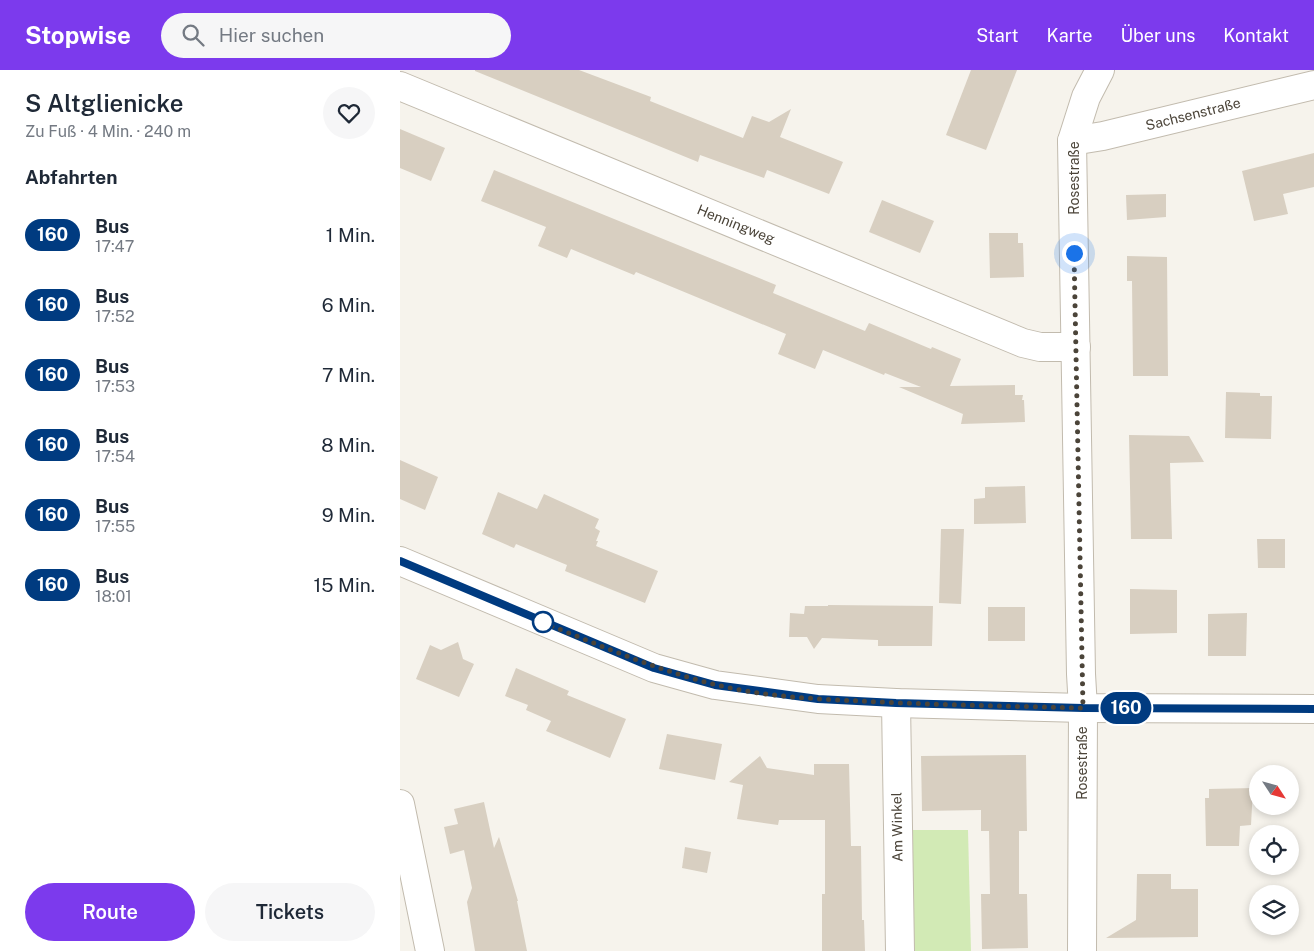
<!DOCTYPE html>
<html lang="de">
<meta charset="utf-8">
<style>
body{margin:0;font-family:"Public Sans",sans-serif;background:#f6f6f7;color:#1f2937;height:100vh;display:flex;flex-direction:column;font-size:19px;white-space:nowrap}
*{box-sizing:border-box;margin:0}
p{font-size:16px;color:#747a83}
.icon{flex:none;width:28px;height:28px;fill:none;stroke:currentColor;stroke-width:2;stroke-linecap:round;stroke-linejoin:round}
.map{position:relative;flex:1;overflow:hidden}
.sheet{display:flex;flex-direction:column;background:#fff;width:400px}
.sheet>*{flex:none}
.badge{padding:0 10px;border-radius:16px;font-size:18px;line-height:32px}
.needle{width:32px;rotate:126deg}
.fabs{position:absolute;left:849px;top:695px;display:grid;gap:10px}
.fabs a{display:grid;place-items:center;width:50px;height:50px;border-radius:50%;background:#fff;box-shadow:0 2px 8px #0003;font-size:25px}
.you{position:absolute;width:25px;height:25px;margin:-12px;border:4px solid #fff;border-radius:50%;background:#1a73e8;box-shadow:0 0 0 8px #1a73e833}
.map>.badge{position:absolute;translate:-50% -50%;box-shadow:0 0 0 2px #fff}
h2{padding:0 25px;font-size:19px;line-height:45px}
.round{display:grid;place-items:center;flex:none;width:52px;height:52px;border-radius:26px;background:#f6f6f7}
.summary{display:flex;align-items:center;justify-content:space-between;height:85px;padding:0 25px}
h1{font-size:24px;font-weight:600;line-height:38px}
.button{display:flex;gap:10px;margin-top:auto;padding:10px 25px}
.button a{flex:1;height:58px;border-radius:30px;background:#7c3aed;color:#fff;font-size:20px;font-weight:600;line-height:58px;text-align:center}
.button a+a{background:#f6f6f7;color:#1f2937}
ul{padding:0;list-style:none}
li{display:flex;align-items:center;gap:15px;height:70px;padding:0 25px}
li div{flex:1}
li b{display:block;font-size:19px}
li em{font-style:normal}
li .badge{min-width:55px;font-weight:700;text-align:center}
header{display:flex;align-items:center;gap:30px;box-sizing:border-box;height:70px;padding:0 25px;background:#7c3aed;color:#fff}
header strong{font-size:24px}
nav{display:flex;gap:28px;margin-inline-start:auto;font-size:18px}
.search{width:350px;height:45px;background:#f6f6f7;display:flex;align-items:center;gap:12px;box-sizing:border-box;padding:0 18px;border-radius:28px;color:#747a83;font-size:19px}
main{display:flex;flex:1;min-height:0}
.map>svg:first-child{display:block}
</style>
<header>
<strong>Stopwise</strong>
<div class="search"><svg class="icon" aria-label="search" viewBox="0 0 24 24"><circle cx="10" cy="10" r="6"/><path d="M15 15l6 6"/></svg>Hier suchen</div>
<nav><a>Start</a><a>Karte</a><a>Über uns</a><a>Kontakt</a></nav>
</header>
<main>
<section class="sheet">
<div class="summary"><div><h1>S Altglienicke</h1><p>Zu Fuß · 4 Min. · 240 m</p></div><a class="round"><svg class="icon" aria-label="heart" viewBox="0 0 24 24"><path d="M12 20l-8-8c-3-5 5-10 8-4 3-6 11-1 8 4z"/></svg></a></div>
<h2>Abfahrten</h2>
<ul>
<li><span class="badge" style="background:#003b80;color:#fff">160</span><div><b>Bus</b><p>17:47</p></div><em>1 Min.</em></li>
<li><span class="badge" style="background:#003b80;color:#fff">160</span><div><b>Bus</b><p>17:52</p></div><em>6 Min.</em></li>
<li><span class="badge" style="background:#003b80;color:#fff">160</span><div><b>Bus</b><p>17:53</p></div><em>7 Min.</em></li>
<li><span class="badge" style="background:#003b80;color:#fff">160</span><div><b>Bus</b><p>17:54</p></div><em>8 Min.</em></li>
<li><span class="badge" style="background:#003b80;color:#fff">160</span><div><b>Bus</b><p>17:55</p></div><em>9 Min.</em></li>
<li><span class="badge" style="background:#003b80;color:#fff">160</span><div><b>Bus</b><p>18:01</p></div><em>15 Min.</em></li>
</ul>
<div class="button"><a>Route</a><a>Tickets</a></div>
</section>
<div class="map">
<svg width="914" height="881" viewBox="0 0 914 881">
<rect width="100%" height="100%" fill="#f6f3ec"/>
<polygon fill="#d2eab5" points="507,760 568,760 571,881 509,881"/>
<g fill="#d8cfc1">
<polygon points="75,0 179,0 251,27 250,31 343,68 352,46 369,52 391,39 380,67 443,92 429,124 367,100 364,108 300,85 298,92 75,1"/>
<polygon points="571,0 617,0 586,80 546,65"/>
<polygon points="0,59 45,78 31,111 0,98"/>
<polygon points="914,83 914,117 883,124 888,144 854,151 842,101"/>
<polygon points="94,100 376,215 373,223 465,261 469,253 531,279 532,277 561,289 550,316 615,315 615,325 623,325 622,330 624,330 625,352 561,354 563,344 499,317 521,317 485,303 484,305 423,280 415,299 378,284 386,264 236,202 234,205 171,179 167,188 138,176 146,157 81,131"/>
<polygon points="766,124 766,147 727,150 726,125"/>
<polygon points="482,130 534,151 520,183 469,162"/>
<polygon points="589,163 618,163 618,173 623,173 624,207 590,208"/>
<polygon points="727,186 767,187 768,306 733,306 732,211 727,211"/>
<polygon points="826,322 860,323 860,326 872,326 871,369 825,368"/>
<polygon points="729,365 789,366 804,392 770,393 772,469 731,469"/>
<polygon points="0,390 38,407 25,440 0,429"/>
<polygon points="625,416 626,453 574,454 574,429 585,428 585,417"/>
<polygon points="98,422 137,439 144,424 199,449 195,458 200,461 196,471 198,471 196,476 258,501 245,533 165,501 167,495 116,474 114,478 82,464"/>
<polygon points="541,459 564,459 561,534 539,533"/>
<polygon points="857,469 885,469 885,498 858,498"/>
<polygon points="730,519 777,520 777,563 730,564"/>
<polygon points="428,535 533,536 532,576 478,576 478,570 422,568 414,579 407,567 389,567 390,543 404,544 405,536 428,536"/>
<rect x="588" y="537" width="37" height="34"/>
<polygon points="847,543 846,586 808,586 808,544"/>
<polygon points="58,572 63,589 74,594 59,627 16,609 30,575 41,580"/>
<polygon points="116,598 169,621 167,625 226,649 210,688 146,661 151,651 126,640 128,635 105,626"/>
<polygon points="267,664 322,674 315,710 259,699"/>
<polygon points="626,685 627,761 619,761 619,824 627,824 628,878 582,879 581,824 590,824 589,761 581,761 581,740 522,741 521,686"/>
<polygon points="360,686 367,698 414,705 414,694 449,694 451,776 461,776 462,850 464,850 465,881 422,881 422,824 425,824 425,750 379,750 378,755 337,749 343,715 329,712"/>
<polygon points="853,718 851,755 840,756 839,776 806,776 805,728 809,728 809,719"/>
<polygon points="84,732 94,778 99,767 118,831 117,831 127,881 75,881 67,832 72,818 64,780 50,784 44,757 58,754 54,739"/>
<polygon points="285,777 311,782 307,803 282,798"/>
<polygon points="737,804 771,804 771,819 798,819 798,867 706,868 736,850"/>
</g>
<g fill="none" stroke-linecap="round" stroke-linejoin="round">
<defs>
<g id="minor">
<polyline points="0,16 623,273 640,277 676,277"/>
<polyline points="672,71 703,66 914,15"/>
<polyline points="0,491 254,598 315,615 418,629 496,633 683,638 914,639"/>
<polyline points="496,633 500,881"/>
<polyline points="0,734 30,881"/>
<polyline points="682,881 683,638 681,604 672,71 686,27 700,0"/>
</g>
</defs>
<use href="#minor" stroke="#c2bbae" stroke-width="30"/>
<use href="#minor" stroke="#fff" stroke-width="28"/>
</g>
<g fill="none" stroke-linecap="round" stroke-linejoin="round">
<defs>
<polyline id="line" points="0,491 254,598 315,615 418,629 496,633 683,638 914,639"/>
</defs>
<use href="#line" stroke="#fff" stroke-width="11"/>
<use href="#line" stroke="#003b80" stroke-width="8"/>
<path stroke="#4b4439" stroke-width="5" stroke-dasharray="0 9" d="M143 552 139 551C197 574 253 599 313 614 359 626 412 629 460 631 534 635 609 636 683 638L674 183"/>
</g>
<circle fill="#fff" stroke="#003b80" stroke-width="2.5" cx="143" cy="552" r="10"/>
<g text-anchor="middle" stroke-width="4" stroke-linejoin="round" paint-order="stroke">
<g font-size="14" fill="#4b4439" stroke="#fff">
<text transform="translate(793 44) rotate(-14)" y="5">Sachsenstraße</text>
<text transform="translate(674 108) rotate(-90)" y="5">Rosestraße</text>
<text transform="translate(336 154) rotate(22)" y="5">Henningweg</text>
<text transform="translate(682 693) rotate(-90)" y="5">Rosestraße</text>
<text transform="translate(497 757) rotate(-91)" y="5">Am Winkel</text>
</g>
</g>
</svg>
<div class="fabs">
<a><svg class="needle" viewBox="-14 -14 28 28"><path d="M0-13l5 13h-10z" fill="#e53935"/><path d="M0 13l5-13h-10z" fill="#747a83"/></svg></a>
<a><svg class="icon" aria-label="locate" viewBox="0 0 24 24"><circle cx="12" cy="12" r="6"/><path d="M12 2v4M12 18v4M2 12h4M18 12h4"/></svg></a>
<a><svg class="icon" aria-label="layers" viewBox="0 0 24 24"><path d="M12 4l9 5-9 5-9-5zM3 14l9 5 9-5"/></svg></a>
</div>
<div class="you" style="left:674px;top:183px"></div>
<b class="badge" style="left:726px;top:638px;background:#003b80;color:#fff">160</b>
</div>
</main>
